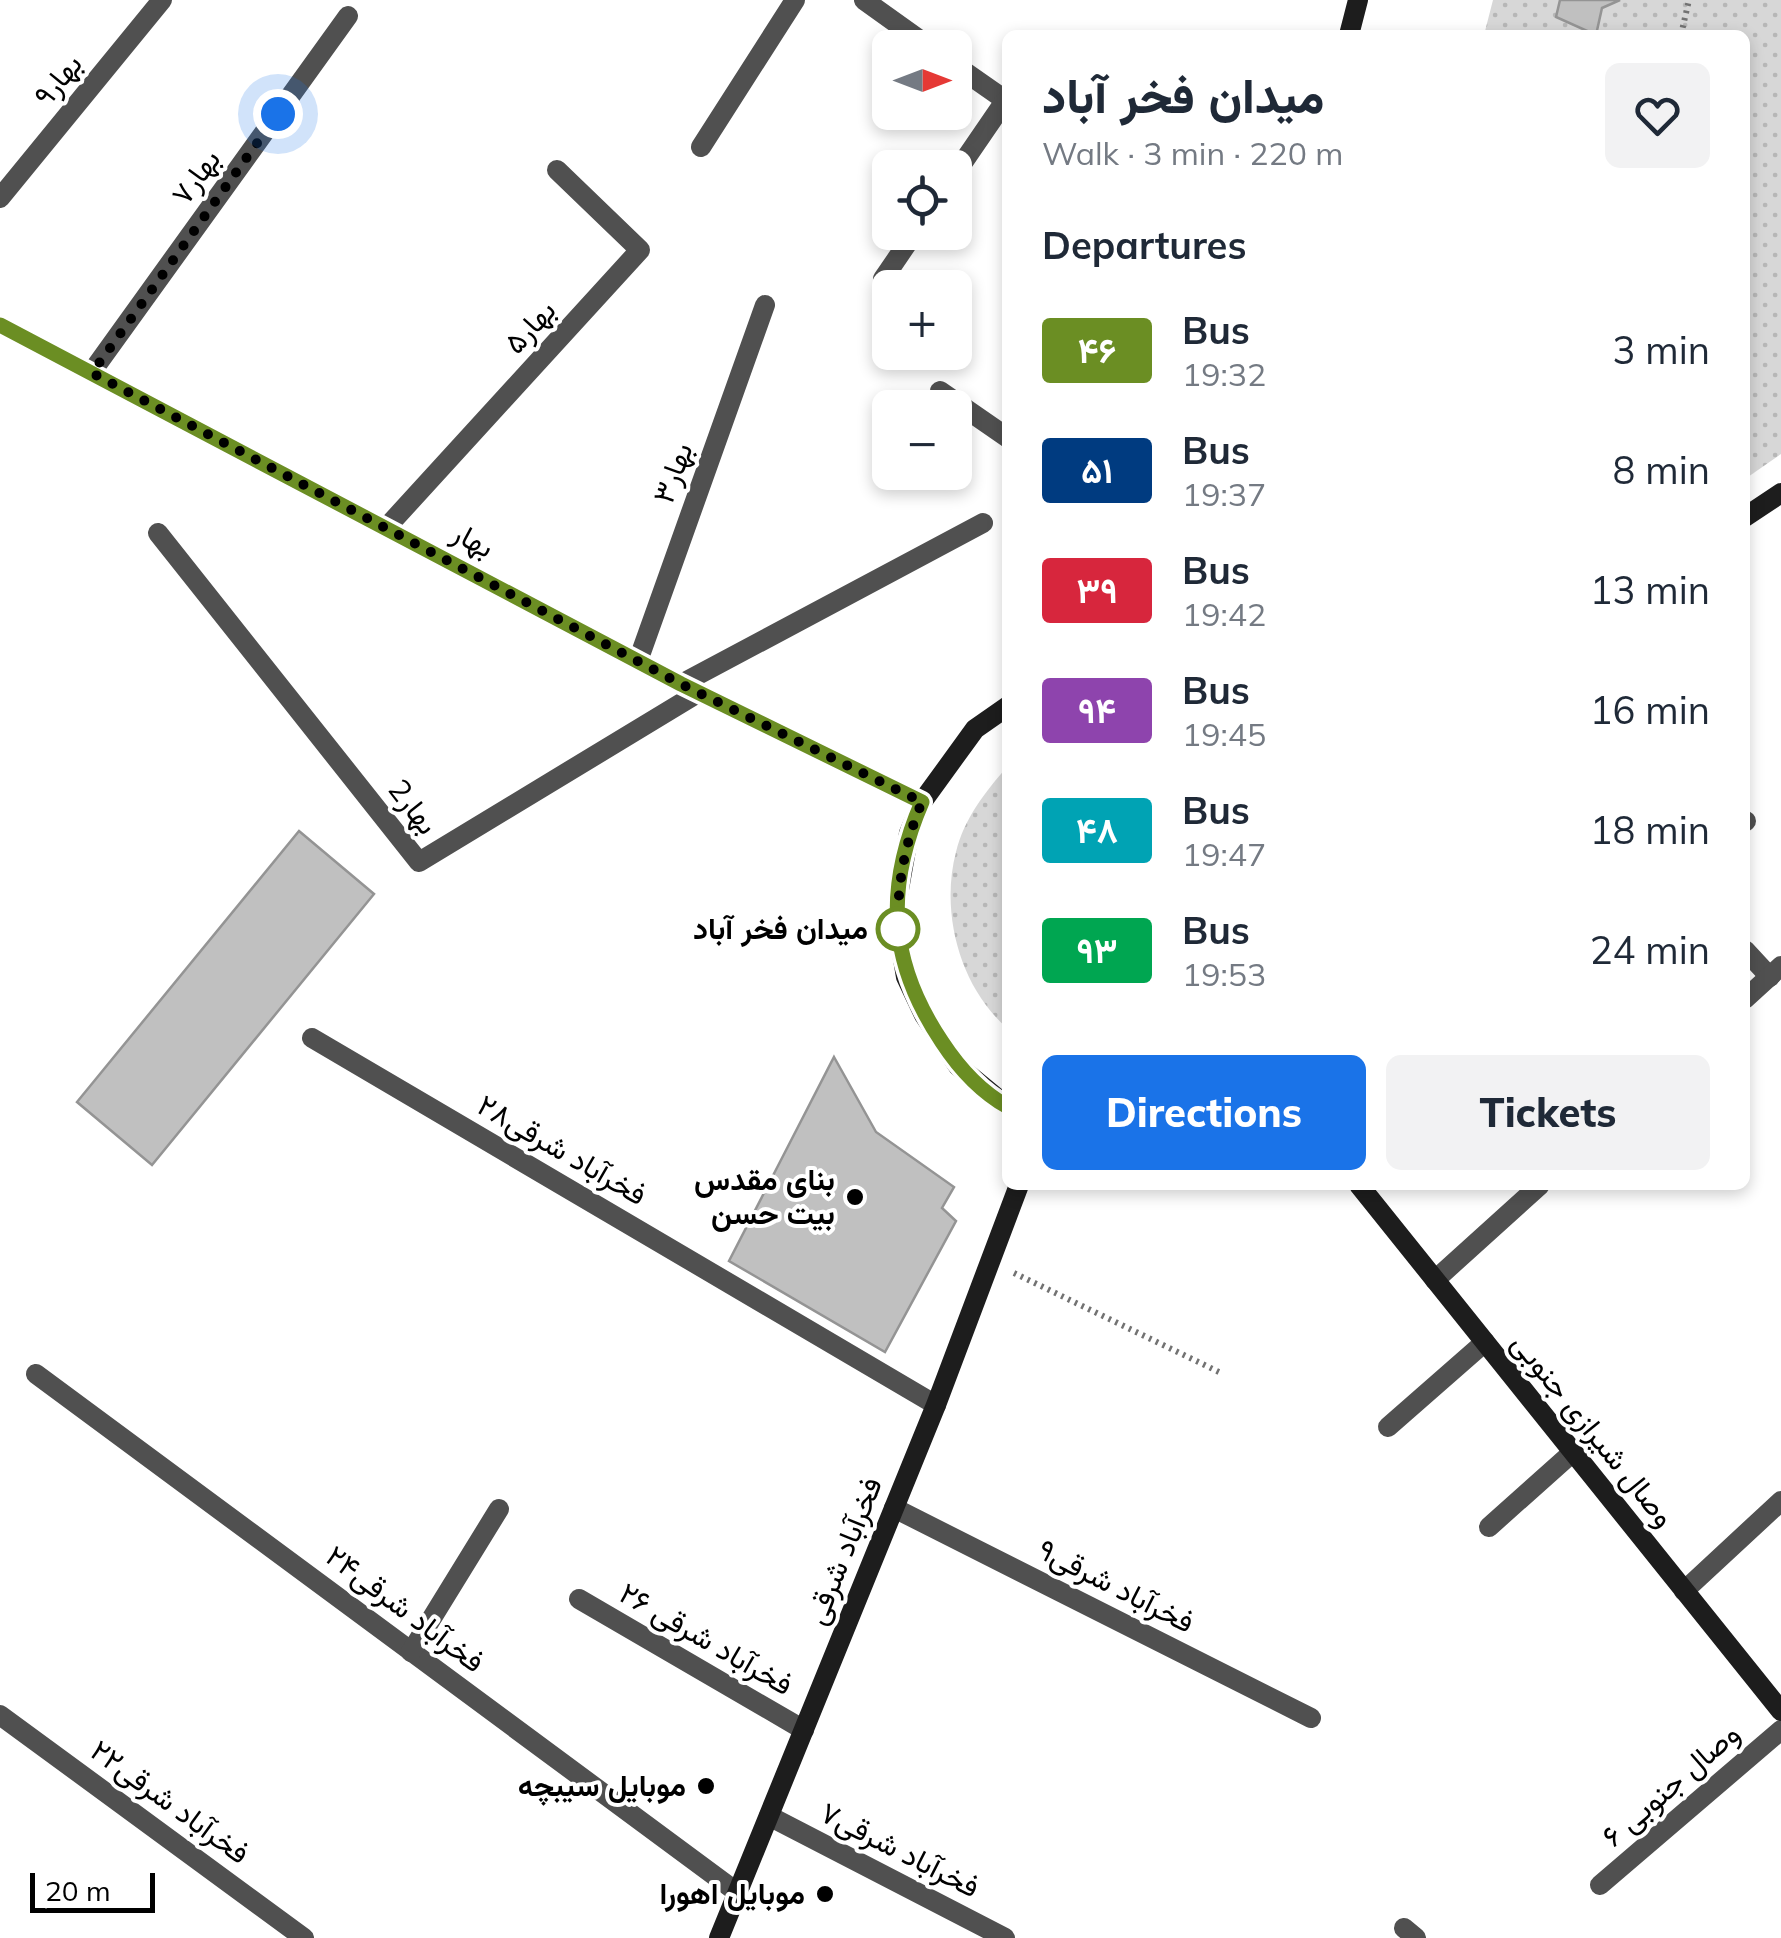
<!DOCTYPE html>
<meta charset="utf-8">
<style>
body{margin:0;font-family:Mulish,Vazirmatn,sans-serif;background:#f2f2f3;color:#1f2937;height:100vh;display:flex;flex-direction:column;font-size:38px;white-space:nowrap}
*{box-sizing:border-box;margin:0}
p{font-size:32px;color:#747a83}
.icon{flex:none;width:55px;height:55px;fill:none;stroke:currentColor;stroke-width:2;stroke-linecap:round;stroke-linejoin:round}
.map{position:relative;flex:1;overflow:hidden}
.sheet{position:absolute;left:1002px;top:30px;width:748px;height:1160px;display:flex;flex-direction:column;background:#fff;border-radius:15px;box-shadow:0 5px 15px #0003}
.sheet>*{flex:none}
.badge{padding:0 20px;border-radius:8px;font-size:35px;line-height:65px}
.needle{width:65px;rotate:90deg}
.tools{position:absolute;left:872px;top:30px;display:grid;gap:20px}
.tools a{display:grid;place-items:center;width:100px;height:100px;border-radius:15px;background:#fff;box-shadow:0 5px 15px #0003;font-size:50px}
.scale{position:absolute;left:30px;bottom:25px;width:125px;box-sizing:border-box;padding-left:10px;border:5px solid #000;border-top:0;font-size:28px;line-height:35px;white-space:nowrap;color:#000;-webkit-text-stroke:8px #fff;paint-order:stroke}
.you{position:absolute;width:50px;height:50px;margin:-25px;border:8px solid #fff;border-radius:50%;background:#1a73e8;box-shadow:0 0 0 15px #1a73e833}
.map>.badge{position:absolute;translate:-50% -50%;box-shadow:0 0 0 5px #fff}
h2{padding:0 40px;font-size:38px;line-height:90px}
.round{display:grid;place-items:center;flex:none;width:105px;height:105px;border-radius:15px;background:#f2f2f3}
.head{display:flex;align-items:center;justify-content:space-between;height:170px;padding:0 40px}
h1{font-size:48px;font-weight:800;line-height:75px}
.cta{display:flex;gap:20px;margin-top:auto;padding:20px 40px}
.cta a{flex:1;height:115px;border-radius:15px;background:#1a73e8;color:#fff;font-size:40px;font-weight:800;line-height:115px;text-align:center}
.cta a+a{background:#f2f2f3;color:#1f2937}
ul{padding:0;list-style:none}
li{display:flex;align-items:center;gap:30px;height:120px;padding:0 40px}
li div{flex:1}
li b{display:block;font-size:38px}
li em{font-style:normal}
li .badge{min-width:110px;font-weight:700;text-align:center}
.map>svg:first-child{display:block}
</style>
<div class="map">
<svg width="1781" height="1938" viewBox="0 0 1781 1938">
<defs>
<pattern id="green-dots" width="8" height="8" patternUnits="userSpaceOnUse" patternTransform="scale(2.5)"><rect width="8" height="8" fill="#d7d7d7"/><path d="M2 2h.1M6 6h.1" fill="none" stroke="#b7b7b7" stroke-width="1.8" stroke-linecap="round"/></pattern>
</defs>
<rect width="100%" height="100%" fill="#fff"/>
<g fill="url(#green-dots)">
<polygon points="1493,0 1781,0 1781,454 1745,479 1745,35 1484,35"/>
<path d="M1007 767V1028C960 987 940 913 956 852 964 819 985 792 1007 767Z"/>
</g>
<g fill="#c0c0c0" stroke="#949494" stroke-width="2.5">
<polygon points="1560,0 1620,0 1602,8 1596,35 1556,17"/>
<polygon points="299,831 374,894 152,1165 77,1102"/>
<polygon points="834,1057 876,1132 954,1187 942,1208 956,1221 885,1352 729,1261"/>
</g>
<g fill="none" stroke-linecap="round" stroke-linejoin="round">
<g stroke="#727272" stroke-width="6" stroke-dasharray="2.5 5" stroke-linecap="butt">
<polyline points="1681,35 1689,0"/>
<polyline points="1014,1273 1219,1372"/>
</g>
<g stroke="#505050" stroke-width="20">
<polyline points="864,0 931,48"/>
<polyline points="955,65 1008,102"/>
<polyline points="701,147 795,0"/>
<polyline points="955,174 1005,101"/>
<polyline points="0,198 162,0"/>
<polyline points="883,279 915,232"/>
<polyline points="91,373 348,16"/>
<polyline points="940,391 1008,438"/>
<polyline points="386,528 640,250 557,170"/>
<polyline points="158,533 419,862 698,693"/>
<polyline points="638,661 765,305"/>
<polyline points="681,684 983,523"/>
<polyline points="1745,822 1746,821"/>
<polyline points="1745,950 1770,977"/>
<polyline points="1745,999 1781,966"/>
<polyline points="312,1038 936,1405"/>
<polyline points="1435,1280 1540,1185"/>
<polyline points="36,1374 738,1893"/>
<polyline points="1388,1427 1485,1342"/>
<polyline points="894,1508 1311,1718"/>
<polyline points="1489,1527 1573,1452"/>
<polyline points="1684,1591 1781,1501"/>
<polyline points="579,1599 804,1730"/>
<polyline points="411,1652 499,1509"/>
<polyline points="0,1715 304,1938"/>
<polyline points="769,1816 1005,1938"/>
<polyline points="1600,1885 1781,1730"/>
<polyline points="1404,1928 1416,1938"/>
</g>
<g stroke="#1d1d1d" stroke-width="20">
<polyline points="1349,35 1358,0"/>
<polyline points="0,325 681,684 922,802"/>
<polyline points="1745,517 1781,493"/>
<polyline points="1008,706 975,729 922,802 909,833 898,895 898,929 906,977 924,1015 958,1066 1008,1107"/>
<polyline points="1359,1185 1781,1711"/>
<polyline points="719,1938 936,1405 1019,1185"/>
</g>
</g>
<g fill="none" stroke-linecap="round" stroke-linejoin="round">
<defs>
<path id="line" d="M0 325 681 684 922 802C884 890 889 963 942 1042 959 1068 981 1092 1008 1107"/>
</defs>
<use href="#line" stroke="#fff" stroke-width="22"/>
<use href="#line" stroke="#6b8e23" stroke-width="15"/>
<path stroke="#000" stroke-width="10" stroke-dasharray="0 18" d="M278 114 92 373 681 684 922 802C905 842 897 885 898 929"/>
</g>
<circle fill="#fff" stroke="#6b8e23" stroke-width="5" cx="898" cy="929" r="20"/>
<g fill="#000" stroke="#fff" stroke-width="4">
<circle cx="855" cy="1197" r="10"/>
<circle cx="706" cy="1786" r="10"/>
<circle cx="825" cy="1894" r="10"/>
</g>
<g text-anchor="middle" stroke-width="8" stroke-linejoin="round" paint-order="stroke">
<g font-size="30" fill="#000" stroke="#fff">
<text transform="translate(58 80) rotate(-51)" y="10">بهار۹</text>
<text transform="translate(196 177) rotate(-54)" y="10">بهار۷</text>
<text transform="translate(530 327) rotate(-48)" y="10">بهار۵</text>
<text transform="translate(673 473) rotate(-70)" y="10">بهار۳</text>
<text transform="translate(473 540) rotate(28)" y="10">بهار</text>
<text transform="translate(413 807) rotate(52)" y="10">2بهار</text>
<text transform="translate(562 1150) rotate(30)" y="10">فخرآباد شرقی۲۸</text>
<text transform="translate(1593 1430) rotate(51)" y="10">وصال شیرازی جنوبی</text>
<text transform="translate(844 1551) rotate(-68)" y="10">فخرآباد شرقی</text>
<text transform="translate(1116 1586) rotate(27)" y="10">فخرآباد شرقی۹</text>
<text transform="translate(405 1609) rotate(37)" y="10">فخرآباد شرقی۲۴</text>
<text transform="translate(706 1639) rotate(30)" y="10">۲۶ فخرآباد شرقی</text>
<text transform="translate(1671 1785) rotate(-41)" y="10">وصال جنوبی ۶</text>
<text transform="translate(170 1802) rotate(36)" y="10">فخرآباد شرقی۲۲</text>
<text transform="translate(900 1850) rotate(27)" y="10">فخرآباد شرقی۷</text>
</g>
<g font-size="30" font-weight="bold" fill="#000" stroke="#fff" text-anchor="end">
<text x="868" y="939">میدان فخر آباد</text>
</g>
<g font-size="30" font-weight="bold" fill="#000" stroke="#fff" text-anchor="end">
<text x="835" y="1190">بنای مقدس<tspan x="835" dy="34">بیت حسن</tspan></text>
<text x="686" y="1796">موبایل سیبچه</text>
<text x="805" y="1904">موبایل اهورا</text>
</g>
</g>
</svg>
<div class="tools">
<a><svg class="needle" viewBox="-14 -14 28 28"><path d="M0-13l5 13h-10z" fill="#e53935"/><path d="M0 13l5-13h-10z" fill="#747a83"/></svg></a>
<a><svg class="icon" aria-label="locate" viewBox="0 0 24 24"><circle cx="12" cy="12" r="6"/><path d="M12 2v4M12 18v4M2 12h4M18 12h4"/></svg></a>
<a>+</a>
<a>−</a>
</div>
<div class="scale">20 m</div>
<div class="you" style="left:278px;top:114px"></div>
<section class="sheet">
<div class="head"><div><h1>میدان فخر آباد</h1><p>Walk · 3 min · 220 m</p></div><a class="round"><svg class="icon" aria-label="heart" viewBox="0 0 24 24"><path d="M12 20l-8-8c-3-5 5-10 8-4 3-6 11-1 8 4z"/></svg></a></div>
<h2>Departures</h2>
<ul>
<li><span class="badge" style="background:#6b8e23;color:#fff">۴۶</span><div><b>Bus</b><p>19:32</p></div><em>3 min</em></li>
<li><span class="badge" style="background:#003b80;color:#fff">۵۱</span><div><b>Bus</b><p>19:37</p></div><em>8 min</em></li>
<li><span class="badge" style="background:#d7263d;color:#fff">۳۹</span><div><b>Bus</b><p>19:42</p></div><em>13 min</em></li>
<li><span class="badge" style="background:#8e44ad;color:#fff">۹۴</span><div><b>Bus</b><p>19:45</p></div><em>16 min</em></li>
<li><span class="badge" style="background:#00a3b4;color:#fff">۴۸</span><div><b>Bus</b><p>19:47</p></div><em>18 min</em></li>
<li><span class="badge" style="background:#00a651;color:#fff">۹۳</span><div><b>Bus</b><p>19:53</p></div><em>24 min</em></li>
</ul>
<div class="cta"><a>Directions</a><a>Tickets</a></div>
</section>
</div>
